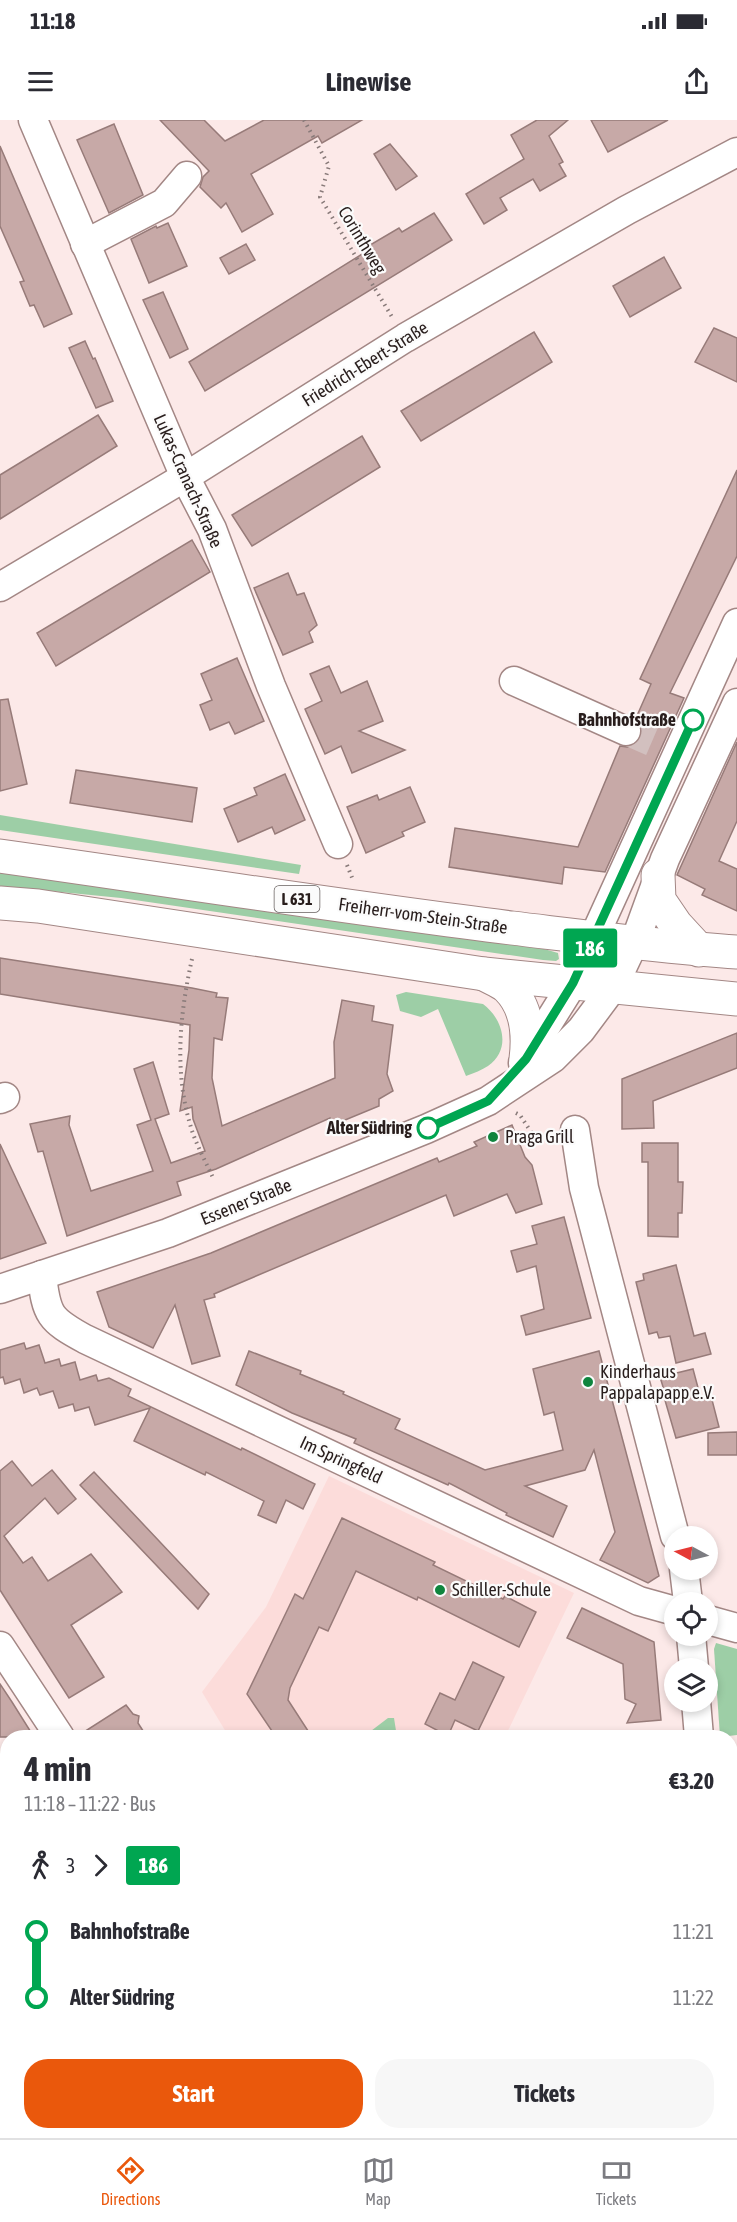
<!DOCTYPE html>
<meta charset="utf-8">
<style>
body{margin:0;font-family:"Asap Condensed",sans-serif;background:#f7f7f7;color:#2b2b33;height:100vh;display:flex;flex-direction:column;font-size:22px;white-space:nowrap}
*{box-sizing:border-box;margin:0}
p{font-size:20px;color:#7c7c81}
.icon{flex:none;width:33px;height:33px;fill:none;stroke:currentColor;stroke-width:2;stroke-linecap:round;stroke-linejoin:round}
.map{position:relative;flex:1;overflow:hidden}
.sheet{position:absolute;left:0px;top:1610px;width:738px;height:410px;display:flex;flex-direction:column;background:#fff;border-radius:24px 24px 0 0;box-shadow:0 3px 9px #0003}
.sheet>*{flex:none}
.badge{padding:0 12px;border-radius:4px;font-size:21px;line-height:39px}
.needle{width:39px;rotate:277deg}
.tools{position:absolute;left:664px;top:1406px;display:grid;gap:12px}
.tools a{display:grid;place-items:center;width:54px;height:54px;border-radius:50%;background:#fff;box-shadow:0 3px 9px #0003;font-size:30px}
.map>.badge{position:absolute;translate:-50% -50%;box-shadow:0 0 0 3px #fff}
.legs{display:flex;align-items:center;gap:9px;height:66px;padding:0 24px;font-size:20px}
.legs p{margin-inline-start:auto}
.overview{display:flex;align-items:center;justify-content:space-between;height:102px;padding:0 24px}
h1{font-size:33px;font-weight:700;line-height:45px}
.cta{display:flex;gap:12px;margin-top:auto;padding:12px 24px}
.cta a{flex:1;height:69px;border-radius:24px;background:#ea580c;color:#fff;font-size:24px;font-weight:700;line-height:69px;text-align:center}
.cta a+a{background:#f7f7f7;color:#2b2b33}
ul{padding:0 24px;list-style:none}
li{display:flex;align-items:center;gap:21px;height:66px;font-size:22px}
li i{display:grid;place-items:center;width:9px;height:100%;margin:0 8px;background:currentColor}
li i::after{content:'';width:15px;height:15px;margin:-8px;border:4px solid;border-radius:50%;background:#fff}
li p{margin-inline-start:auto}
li:first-child i{background:linear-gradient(#0000 50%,currentColor 0)}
li:last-child i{background:linear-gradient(currentColor 50%,#0000 0)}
.status{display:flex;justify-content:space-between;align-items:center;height:42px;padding:0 30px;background:#fff;direction:ltr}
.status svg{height:16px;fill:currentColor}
header{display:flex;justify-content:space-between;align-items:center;height:78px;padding:0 24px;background:#fff;font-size:27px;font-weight:700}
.tabs{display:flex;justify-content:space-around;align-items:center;height:84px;border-top:2px solid #e1e1e2;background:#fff;font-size:16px;color:#7c7c81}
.tabs a{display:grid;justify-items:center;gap:3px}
.tabs .on{color:#ea580c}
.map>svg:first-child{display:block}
</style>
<div class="status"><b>11:18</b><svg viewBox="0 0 49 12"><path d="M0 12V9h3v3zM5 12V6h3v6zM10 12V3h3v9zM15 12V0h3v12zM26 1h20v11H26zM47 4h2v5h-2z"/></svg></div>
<header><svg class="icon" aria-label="menu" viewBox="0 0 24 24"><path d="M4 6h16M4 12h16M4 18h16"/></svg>Linewise<svg class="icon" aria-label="share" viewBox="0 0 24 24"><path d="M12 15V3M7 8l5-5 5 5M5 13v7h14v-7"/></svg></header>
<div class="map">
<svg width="737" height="2018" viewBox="0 0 737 2018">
<rect width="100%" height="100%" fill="#fce9e8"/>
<g fill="#fcdcda">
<polygon points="329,1356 574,1473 505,1617 229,1617 202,1572 266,1487"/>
<polygon points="730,1863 737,1920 737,2007 731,2011"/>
<polygon points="367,2012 457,2012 447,2018 369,2018"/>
<polygon points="511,2012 729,2012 719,2018 515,2018"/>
</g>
<g fill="#9dcea6">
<polygon points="0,695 301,745 299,754 0,710"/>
<polygon points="0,749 544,829 558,833 559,839 556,841 543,840 121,778 0,766"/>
<path d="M406 872 483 884C503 899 512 929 488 946 482 950 474 953 466 956L438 889 421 897 400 891 396 875Z"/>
<polygon points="716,1523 737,1529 737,1615 720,1617 714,1529"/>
<polygon points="388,1598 394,1598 397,1617 336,1617 353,1612 367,1614"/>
</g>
<polygon fill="#93d2a0" points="0,1721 8,1737 8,2012 135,2012 138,2018 0,2018"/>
<g fill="#c7a9a7" stroke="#977b79" stroke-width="1.5">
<polygon points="160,0 204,0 225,21 264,0 362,0 322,23 318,16 251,54 273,94 242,112 226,83 221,88 200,67 203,57 209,51"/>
<polygon points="537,0 568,0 549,16 563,42 559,44 566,56 540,71 533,59 500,78 507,90 484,104 466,74 524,39 511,15"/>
<polygon points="591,0 668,0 608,32"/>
<polygon points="114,4 143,75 109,93 77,20"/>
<polygon points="390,24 417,56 396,70 374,34"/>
<polygon points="0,26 72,194 44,207 34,185 30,186 20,162 24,161 0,106"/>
<polygon points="434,93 452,120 205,271 189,242 367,131 365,128 399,108 402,112"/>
<polygon points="168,103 187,146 149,163 131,119 156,106 157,108"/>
<polygon points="246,124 255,140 229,154 220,138"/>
<polygon points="664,137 681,168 630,197 613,166"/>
<polygon points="163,172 188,229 170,238 143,180"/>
<polygon points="714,208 737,218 737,262 695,242"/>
<polygon points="534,212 552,242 421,321 401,291"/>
<polygon points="85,221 93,239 95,238 113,281 96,288 69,228"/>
<polygon points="98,295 117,326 0,399 0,355"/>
<polygon points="362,316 380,347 252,426 232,395"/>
<polygon points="737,350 737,436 670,573 684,578 605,752 564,747 562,764 449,747 455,708 578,727 620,626 627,627 635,625 641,617 642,609 636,598 651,564 640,559"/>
<polygon points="192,420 210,452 56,546 37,513"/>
<polygon points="288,453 297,475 304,473 317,505 309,512 313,522 283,535 254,468"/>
<polygon points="237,538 264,601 235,614 229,602 210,610 200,585 212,580 201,554"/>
<polygon points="329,546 341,573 367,561 383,601 359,611 405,630 352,653 341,626 325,634 305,589 322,581 310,554"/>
<polygon points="8,579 27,664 0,671 0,580"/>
<polygon points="737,622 737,701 719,741 737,749 737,791 702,775 705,769 677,755"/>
<polygon points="76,650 197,668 192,702 70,683"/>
<polygon points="285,654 305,700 275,714 272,707 238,722 224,689 257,675 254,668"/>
<polygon points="410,667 425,702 402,712 404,716 366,733 347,687 377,675 379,680"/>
<polygon points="0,838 192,868 217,873 216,877 228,878 222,920 214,918 212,958 222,1006 335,958 334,922 342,880 374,886 372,901 393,905 387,954 393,971 379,979 379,986 333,1005 330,998 216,1049 177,1062 181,1075 67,1116 43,1031 38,1032 30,1004 70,996 69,1005 91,1071 153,1051 137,1005 151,1000 134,949 153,942 169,994 155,999 171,1043 205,1031 193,999 192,987 180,991 189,930 190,905 0,874"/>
<polygon points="737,913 737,948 653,981 654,1008 622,1009 622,959"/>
<polygon points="512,1005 525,1037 532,1045 542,1084 516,1093 507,1074 454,1096 446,1075 214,1174 215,1177 204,1180 220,1236 192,1244 175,1185 153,1228 109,1207 97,1172 211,1133 437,1038 439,1042 477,1026 474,1022"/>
<polygon points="642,1023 678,1023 678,1062 683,1062 682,1093 678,1093 678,1117 648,1116 648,1042 642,1042"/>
<polygon points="0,1024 46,1123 0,1139"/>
<polygon points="564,1097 591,1198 526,1215 521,1196 544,1189 536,1146 517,1152 511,1131 537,1124 532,1106"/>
<polygon points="676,1145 694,1216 705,1213 711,1234 676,1243 670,1216 659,1218 657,1212 649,1214 636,1162 644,1160 643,1154"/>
<polygon points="24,1223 26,1229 39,1225 45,1243 59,1239 61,1246 75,1242 80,1260 96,1255 98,1261 109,1258 131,1269 128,1276 241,1330 242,1328 315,1364 303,1389 286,1380 276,1403 258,1395 264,1381 206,1352 205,1355 134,1321 150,1288 95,1305 89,1287 75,1291 73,1284 59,1288 53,1271 40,1275 37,1268 24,1273 20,1259 5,1264 3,1257 0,1258 0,1230"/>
<polygon points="249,1231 301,1251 300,1254 344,1272 343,1274 400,1299 395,1309 485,1350 563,1330 554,1292 544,1295 533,1249 599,1231 659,1456 648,1463 600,1440 615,1412 594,1330 585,1350 525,1366 567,1386 553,1417 506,1395 507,1393 449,1363 448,1365 354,1323 356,1319 292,1293 236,1265"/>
<polygon points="693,1249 701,1279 711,1276 719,1307 676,1318 662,1270 664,1270 660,1257"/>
<polygon points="737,1312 737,1335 708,1335 708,1313"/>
<polygon points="12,1341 32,1366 52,1350 76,1379 58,1394 45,1378 4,1416 23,1443 32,1437 48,1461 91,1434 122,1472 71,1505 104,1557 69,1578 0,1470 0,1351"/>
<polygon points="94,1352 209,1474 198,1489 80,1365"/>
<polygon points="342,1398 435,1442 433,1445 503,1479 505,1476 536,1492 519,1527 418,1477 417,1480 356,1451 328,1511 319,1507 290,1568 288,1580 312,1617 276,1617 247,1574 295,1474 303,1479"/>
<polygon points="582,1488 654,1522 661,1600 627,1603 636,1584 625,1579 623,1544 567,1518"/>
<polygon points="473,1542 504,1557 478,1611 455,1600 448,1616 425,1604 440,1573 455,1580"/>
<polygon points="0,1564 12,1582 34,1617 0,1617"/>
<polygon points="126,1585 133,1594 139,1596 138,1603 147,1617 76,1617"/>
</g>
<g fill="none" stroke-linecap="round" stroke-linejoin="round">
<polyline stroke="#d2c0bf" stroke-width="28" stroke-dasharray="28 14" stroke-linecap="butt" points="626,611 663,627"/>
<defs>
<g id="minor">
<polyline points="33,0 185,357 212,409 271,566 338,724"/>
<polyline points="85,124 164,83 187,56"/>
<polyline points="0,467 185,357 405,218 627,90 737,32"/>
<polyline points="514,561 626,611"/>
<polyline points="523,943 573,863 737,503"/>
<polyline points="0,979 5,977"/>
<polyline points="575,1010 584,1068 675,1416"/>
<path d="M42 1155C46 1195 50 1200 85 1219L639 1481 675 1491"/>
<polyline points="0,1169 168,1113 426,1009 488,981 553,938 581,910 613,867 637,816 665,739 737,583"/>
<polyline points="684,1449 688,1482"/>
<polyline points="708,1500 737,1508"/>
<polyline points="691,1515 694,1548"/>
<polyline points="0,1526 60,1617"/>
<polyline points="696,1581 699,1617"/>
<polyline points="730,1817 737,1868"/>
<polyline points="238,2012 240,2018"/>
</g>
<g id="major">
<path d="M0 736C171 760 341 787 512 808 587 817 662 827 737 832"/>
<polyline points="658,755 659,780 676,805 699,830"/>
<polyline points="0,783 38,786 484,854 737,879"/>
<path d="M484 854C491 858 502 862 508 868 527 887 529 915 526 939"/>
</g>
</defs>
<use href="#minor" stroke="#a38785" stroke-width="31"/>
<use href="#major" stroke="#a38785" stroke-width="35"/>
<g stroke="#887a79" stroke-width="4" stroke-dasharray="1.5 4.5" stroke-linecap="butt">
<polyline points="304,0 329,46 320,77 392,197"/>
<polyline points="347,745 353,760"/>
<path d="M192 839C180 893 174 950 190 1004 195 1023 206 1042 214 1060"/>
<polyline points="516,993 520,995 533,1015 551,1013"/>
<polyline points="0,1779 8,1792"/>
<polyline points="0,1970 8,1986"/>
<polyline points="20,2012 23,2018"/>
<polyline points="66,2012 68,2018"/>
</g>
<use href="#minor" stroke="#fff" stroke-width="28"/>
<use href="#major" stroke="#fff" stroke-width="33"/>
</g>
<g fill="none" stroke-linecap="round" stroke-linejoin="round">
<defs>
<polyline id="line-1" points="428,1008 488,981 526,939 573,863 693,600"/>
</defs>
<use href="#line-1" stroke="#fff" stroke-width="14"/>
<use href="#line-1" stroke="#00a651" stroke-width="9"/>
</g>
<g fill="#fff" stroke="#00a651" stroke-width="3">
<circle cx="693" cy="600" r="10"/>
<circle cx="428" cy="1008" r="10"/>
</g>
<g fill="#0f853e" stroke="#fbfbfb" stroke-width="2">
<circle cx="493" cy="1017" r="6"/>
<circle cx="588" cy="1262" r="6"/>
<circle cx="440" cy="1470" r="6"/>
</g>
<g text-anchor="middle" stroke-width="4.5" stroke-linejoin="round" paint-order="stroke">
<rect fill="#fbfbfb" stroke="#67605f" stroke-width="1.5" x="274.5" y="766" width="45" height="26" rx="4.5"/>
<g font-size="16" font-weight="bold" fill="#281d1c">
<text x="297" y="785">L 631</text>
</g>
<g font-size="18" fill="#281d1c" stroke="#fbfbfb">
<text transform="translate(362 120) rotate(59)" y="6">Corinthweg</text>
<text transform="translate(365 244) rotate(-32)" y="6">Friedrich-Ebert-Straße</text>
<text transform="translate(188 361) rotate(66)" y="6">Lukas-Cranach-Straße</text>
<text transform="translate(423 796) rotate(8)" y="6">Freiherr-vom-Stein-Straße</text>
<text transform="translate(246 1082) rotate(-22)" y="6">Essener Straße</text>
<text transform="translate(341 1340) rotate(25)" y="6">Im Springfeld</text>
</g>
<g font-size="18" font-weight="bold" fill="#281d1c" stroke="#fbfbfb" text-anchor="end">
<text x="676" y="606">Bahnhofstraße</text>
<text x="412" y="1014">Alter Südring</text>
</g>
<g font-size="18" fill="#281d1c" stroke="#fbfbfb" text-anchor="start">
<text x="505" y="1023">Praga Grill</text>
<text x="600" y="1258">Kinderhaus<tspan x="600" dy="21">Pappalapapp e.V.</tspan></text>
<text x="452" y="1476">Schiller-Schule</text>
</g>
</g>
</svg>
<div class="tools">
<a><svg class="needle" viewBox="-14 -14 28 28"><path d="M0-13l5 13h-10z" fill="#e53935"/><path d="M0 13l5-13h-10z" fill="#7c7c81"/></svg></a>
<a><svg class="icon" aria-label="locate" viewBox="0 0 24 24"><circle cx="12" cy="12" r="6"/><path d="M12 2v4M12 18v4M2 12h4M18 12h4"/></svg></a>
<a><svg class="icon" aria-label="layers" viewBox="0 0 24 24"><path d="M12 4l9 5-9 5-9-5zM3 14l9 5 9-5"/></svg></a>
</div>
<b class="badge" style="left:590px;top:828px;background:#00a651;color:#fff">186</b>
<section class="sheet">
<div class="overview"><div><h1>4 min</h1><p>11:18 – 11:22 · Bus</p></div><b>€3.20</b></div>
<div class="legs"><svg class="icon" aria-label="walk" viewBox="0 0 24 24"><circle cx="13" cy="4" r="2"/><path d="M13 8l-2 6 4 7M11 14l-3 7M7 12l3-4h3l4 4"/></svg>3<svg class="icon" aria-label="forward" viewBox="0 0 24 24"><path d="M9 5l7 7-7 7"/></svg><b class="badge" style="background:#00a651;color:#fff">186</b></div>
<ul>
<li><i style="color:#00a651"></i><b>Bahnhofstraße</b><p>11:21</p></li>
<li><i style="color:#00a651"></i><b>Alter Südring</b><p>11:22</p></li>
</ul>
<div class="cta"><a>Start</a><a>Tickets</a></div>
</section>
</div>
<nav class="tabs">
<a class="on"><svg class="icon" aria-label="directions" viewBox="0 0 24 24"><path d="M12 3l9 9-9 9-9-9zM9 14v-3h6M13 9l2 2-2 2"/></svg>Directions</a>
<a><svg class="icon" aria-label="map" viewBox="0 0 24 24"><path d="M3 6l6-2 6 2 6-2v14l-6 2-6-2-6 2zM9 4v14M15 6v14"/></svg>Map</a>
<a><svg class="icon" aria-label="tickets" viewBox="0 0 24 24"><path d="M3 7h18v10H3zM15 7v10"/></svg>Tickets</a>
</nav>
